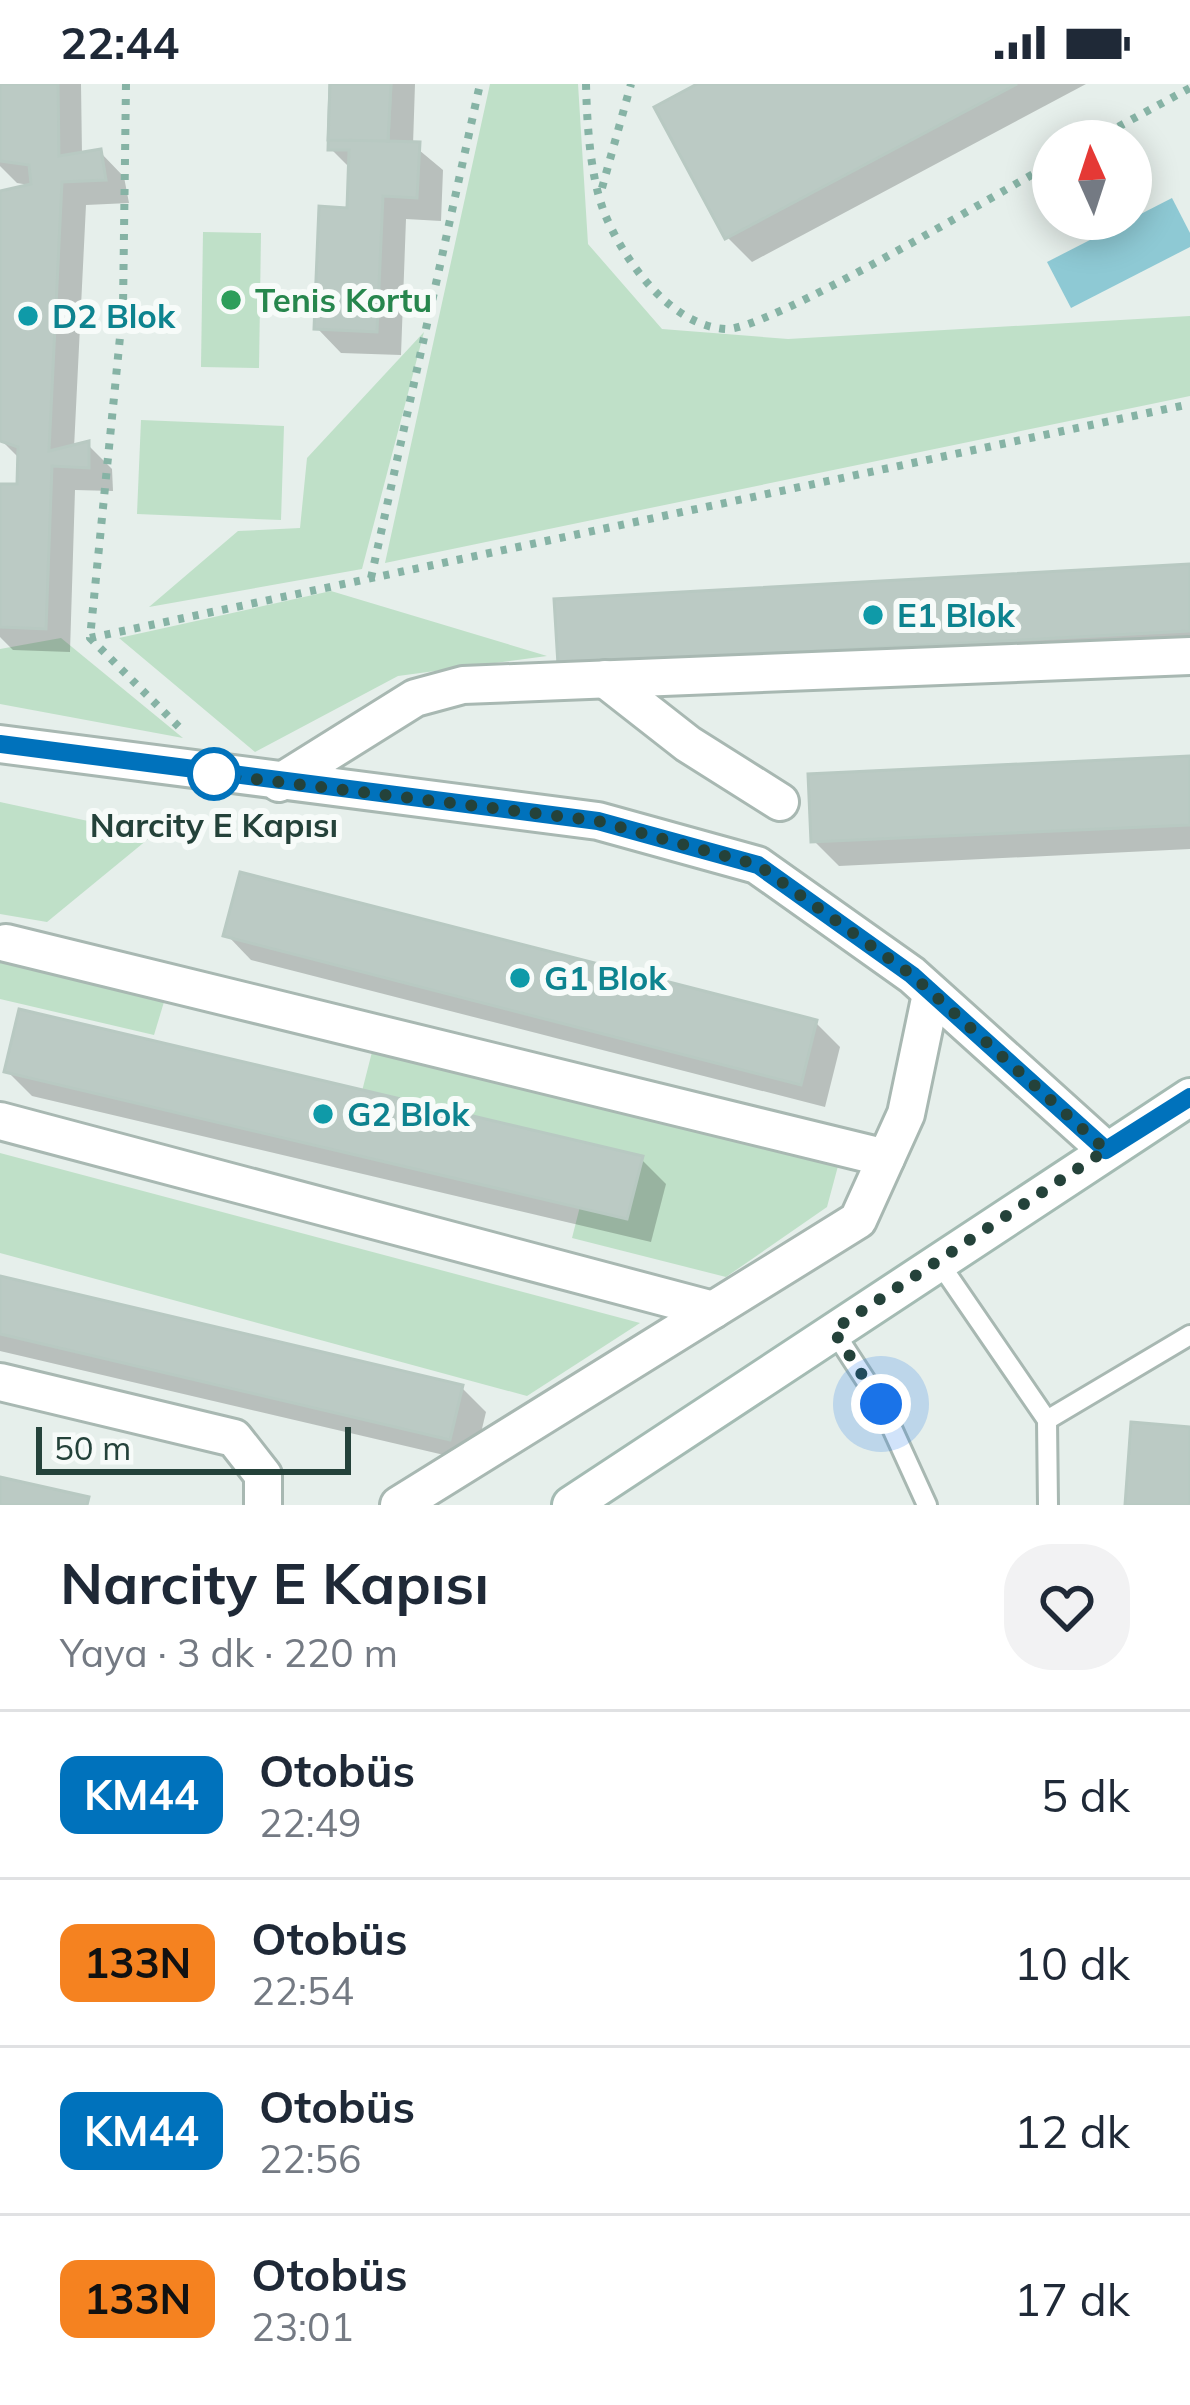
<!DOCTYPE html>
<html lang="tr">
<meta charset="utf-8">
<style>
body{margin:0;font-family:Mulish,sans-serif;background:#f2f2f3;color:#1f2937;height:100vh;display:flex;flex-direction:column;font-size:45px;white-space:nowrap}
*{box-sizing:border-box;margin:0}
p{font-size:39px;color:#747a83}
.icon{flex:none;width:66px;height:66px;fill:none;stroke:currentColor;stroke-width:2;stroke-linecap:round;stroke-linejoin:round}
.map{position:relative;height:1421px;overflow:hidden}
.panel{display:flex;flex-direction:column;background:#fff;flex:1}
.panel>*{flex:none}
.badge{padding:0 24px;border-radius:18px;font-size:42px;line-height:78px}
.needle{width:78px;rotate:357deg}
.buttons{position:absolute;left:1032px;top:36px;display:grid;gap:24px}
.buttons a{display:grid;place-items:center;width:120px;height:120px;border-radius:50%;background:#fff;box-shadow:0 6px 30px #0003;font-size:60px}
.scale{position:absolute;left:36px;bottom:30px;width:315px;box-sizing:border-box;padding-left:12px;border:6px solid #24423a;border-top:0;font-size:33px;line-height:42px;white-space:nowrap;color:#24423a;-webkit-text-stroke:9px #f7fbf9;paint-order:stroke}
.you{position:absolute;width:60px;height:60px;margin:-30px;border:9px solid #fff;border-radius:50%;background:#1a73e8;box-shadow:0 0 0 18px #1a73e833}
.map>.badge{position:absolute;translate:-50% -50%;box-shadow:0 0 0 6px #fff}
.round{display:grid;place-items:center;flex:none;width:126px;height:126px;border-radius:48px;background:#f2f2f3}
.headline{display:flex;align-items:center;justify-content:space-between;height:204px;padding:0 60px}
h1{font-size:57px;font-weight:700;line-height:90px}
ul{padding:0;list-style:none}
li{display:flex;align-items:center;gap:36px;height:168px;padding:0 60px;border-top:3px solid #e0e1e3}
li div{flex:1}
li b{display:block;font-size:45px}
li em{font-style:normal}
li .badge{min-width:132px;font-weight:700;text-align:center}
.status{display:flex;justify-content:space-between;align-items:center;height:84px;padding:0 60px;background:#fff;direction:ltr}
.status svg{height:33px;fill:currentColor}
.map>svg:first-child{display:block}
</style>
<div class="status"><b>22:44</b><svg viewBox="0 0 49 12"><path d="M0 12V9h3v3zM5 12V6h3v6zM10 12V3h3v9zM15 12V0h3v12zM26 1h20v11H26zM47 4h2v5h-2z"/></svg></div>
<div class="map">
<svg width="1190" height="1421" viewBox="0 0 1190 1421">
<rect width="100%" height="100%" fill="#e6efeb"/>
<g fill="#bfe0c8">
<polygon points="490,0 578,0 588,160 662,245 788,255 1190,232 1190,312 385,479"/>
<polygon points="203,148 261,149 259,284 201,283"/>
<polygon points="424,248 362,485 149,523 238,447 300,444 307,374"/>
<polygon points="141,336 284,342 281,436 137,430"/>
<polygon points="331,507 547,572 398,592 255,668 119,554"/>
<polygon points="61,554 183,654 0,620 0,565"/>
<polygon points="0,718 153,751 47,838 0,830"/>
<polygon points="0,866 167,908 154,951 0,915"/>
<polygon points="373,964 838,1082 827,1123 726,1193 572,1154 592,1075 360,1015"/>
<polygon points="0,1069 640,1239 527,1312 0,1169"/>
</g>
<polygon fill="#8ec9d4" points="1172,114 1190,149 1190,163 1071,224 1047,178"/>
<g fill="#0003">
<polygon points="0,0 81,0 82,71 100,68 124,93 129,119 86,121 74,364 88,361 112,385 113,407 75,406 70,568 13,566 0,553 0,403 20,404 21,376 0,355 0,110 35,102 17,99 0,82"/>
<polygon points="334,0 415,0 413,61 443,86 441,137 406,135 401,271 341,269 317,244 350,127 351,85 331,65"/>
<polygon points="703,0 1086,0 752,178 727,153"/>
<polygon points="1190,483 1190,572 561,580"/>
<polygon points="1190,675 1190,765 839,782 814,757"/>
<polygon points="227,851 816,939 840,963 825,1023 251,876"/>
<polygon points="7,987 641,1075 666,1100 651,1158 32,1012"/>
<polygon points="0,1195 462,1304 486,1328 474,1378 0,1267"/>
</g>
<g fill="#bbcac4" stroke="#b8c9c2" stroke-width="3">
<polygon points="0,0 58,0 59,72 101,65 106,96 62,98 49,367 89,357 89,384 52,382 46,545 0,543 0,400 17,400 18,363 0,357 0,107 31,100 29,81 0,77"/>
<polygon points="330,0 391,0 388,57 420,58 417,114 383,112 377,248 314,245 319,122 347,124 349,66 328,66"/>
<polygon points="330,0 391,0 388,57 328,56"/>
<polygon points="697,0 1017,0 725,155 654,23"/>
<polygon points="1190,480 1190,547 558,581 554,515"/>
<polygon points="1190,672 1190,741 811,758 808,690"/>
<polygon points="240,788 817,936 801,1001 223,852"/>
<polygon points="19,925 643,1072 627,1135 4,988"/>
<polygon points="0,1192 463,1301 450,1356 0,1250"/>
<polygon points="1131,1338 1190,1343 1190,1421 1125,1421"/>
<polygon points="0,1393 89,1413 87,1421 0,1421"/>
</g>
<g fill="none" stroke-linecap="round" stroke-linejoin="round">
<defs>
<g id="lane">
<polyline points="938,1177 1047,1336 1048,1421"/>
<polyline points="833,1246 881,1320 927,1421"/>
<polyline points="1047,1336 1190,1251"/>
</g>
<g id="street">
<polyline points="605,595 688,660 780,718"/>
<polyline points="0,660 598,737 757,781 912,891 1106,1066"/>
<polyline points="279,699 415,614 463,601 1190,572"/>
<polyline points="6,859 886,1074"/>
<polyline points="0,1037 713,1226"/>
<polyline points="0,1298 234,1354 263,1391 263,1421"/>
<polyline points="399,1421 858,1136 906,1030 931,910"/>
</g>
<polyline id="secondary" points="571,1421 1190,1013"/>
</defs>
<use href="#lane" stroke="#a8b8b2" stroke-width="24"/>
<use href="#street" stroke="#a8b8b2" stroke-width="42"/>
<use href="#secondary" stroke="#a4bbb3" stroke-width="42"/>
<g stroke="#86b3a5" stroke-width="8" stroke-dasharray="6 9" stroke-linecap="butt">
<polyline points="126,0 123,223 90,554 179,643"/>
<path d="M586 0C587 40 590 91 604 128 623 175 669 241 725 245 766 248 1001 107 1053 79"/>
<polyline points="1092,57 1190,4"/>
<polyline points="602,104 631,0"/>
<polyline points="371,494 480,0"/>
<polyline points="90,554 1190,320"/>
</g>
<use href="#lane" stroke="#fff" stroke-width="18"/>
<use href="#street" stroke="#fff" stroke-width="36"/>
<use href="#secondary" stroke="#fff" stroke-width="36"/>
</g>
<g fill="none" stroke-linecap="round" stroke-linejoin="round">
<defs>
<polyline id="line" points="0,660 598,737 758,781 912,891 1106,1066 1190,1013"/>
</defs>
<use href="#line" stroke="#fff" stroke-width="27"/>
<use href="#line" stroke="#0072bc" stroke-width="18"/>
<polyline stroke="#24423a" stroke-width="12" stroke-dasharray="0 21.6" points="214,690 598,737 758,781 912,891 1106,1066 833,1246 881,1320"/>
</g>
<circle fill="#2e9e5b" stroke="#f7fbf9" stroke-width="4.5" cx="231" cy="216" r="12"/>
<g fill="#0f9aa8" stroke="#f7fbf9" stroke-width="4.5">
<circle cx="28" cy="232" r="12"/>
<circle cx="873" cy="531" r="12"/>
<circle cx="520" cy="894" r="12"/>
<circle cx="323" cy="1030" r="12"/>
</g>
<circle fill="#fff" stroke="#0072bc" stroke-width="6" cx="214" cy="690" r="24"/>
<g text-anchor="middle" stroke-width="12" stroke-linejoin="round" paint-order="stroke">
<g font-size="33" font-weight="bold" fill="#27864d" stroke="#f7fbf9" text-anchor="start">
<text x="255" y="228">Tenis Kortu</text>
</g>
<g font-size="33" font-weight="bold" fill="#0d838f" stroke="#f7fbf9" text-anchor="start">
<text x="52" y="244">D2 Blok</text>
<text x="897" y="543">E1 Blok</text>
<text x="544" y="906">G1 Blok</text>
<text x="347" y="1042">G2 Blok</text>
</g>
<g font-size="33" font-weight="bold" fill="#24423a" stroke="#f7fbf9">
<text x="214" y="753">Narcity E Kapısı</text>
</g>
</g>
</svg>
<div class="buttons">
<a><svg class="needle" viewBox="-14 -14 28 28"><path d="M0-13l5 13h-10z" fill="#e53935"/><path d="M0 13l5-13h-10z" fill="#747a83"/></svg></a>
</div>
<div class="scale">50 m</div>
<div class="you" style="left:881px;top:1320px"></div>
</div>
<section class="panel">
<div class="headline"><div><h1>Narcity E Kapısı</h1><p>Yaya · 3 dk · 220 m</p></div><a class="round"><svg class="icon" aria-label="heart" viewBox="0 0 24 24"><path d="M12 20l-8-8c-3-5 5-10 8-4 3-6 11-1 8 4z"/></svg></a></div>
<ul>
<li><span class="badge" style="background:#0072bc;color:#fff">KM44</span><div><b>Otobüs</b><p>22:49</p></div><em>5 dk</em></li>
<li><span class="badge" style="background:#f58220;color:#111">133N</span><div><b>Otobüs</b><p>22:54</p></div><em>10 dk</em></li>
<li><span class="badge" style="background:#0072bc;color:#fff">KM44</span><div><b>Otobüs</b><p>22:56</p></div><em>12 dk</em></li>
<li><span class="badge" style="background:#f58220;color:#111">133N</span><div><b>Otobüs</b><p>23:01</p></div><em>17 dk</em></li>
</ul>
</section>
